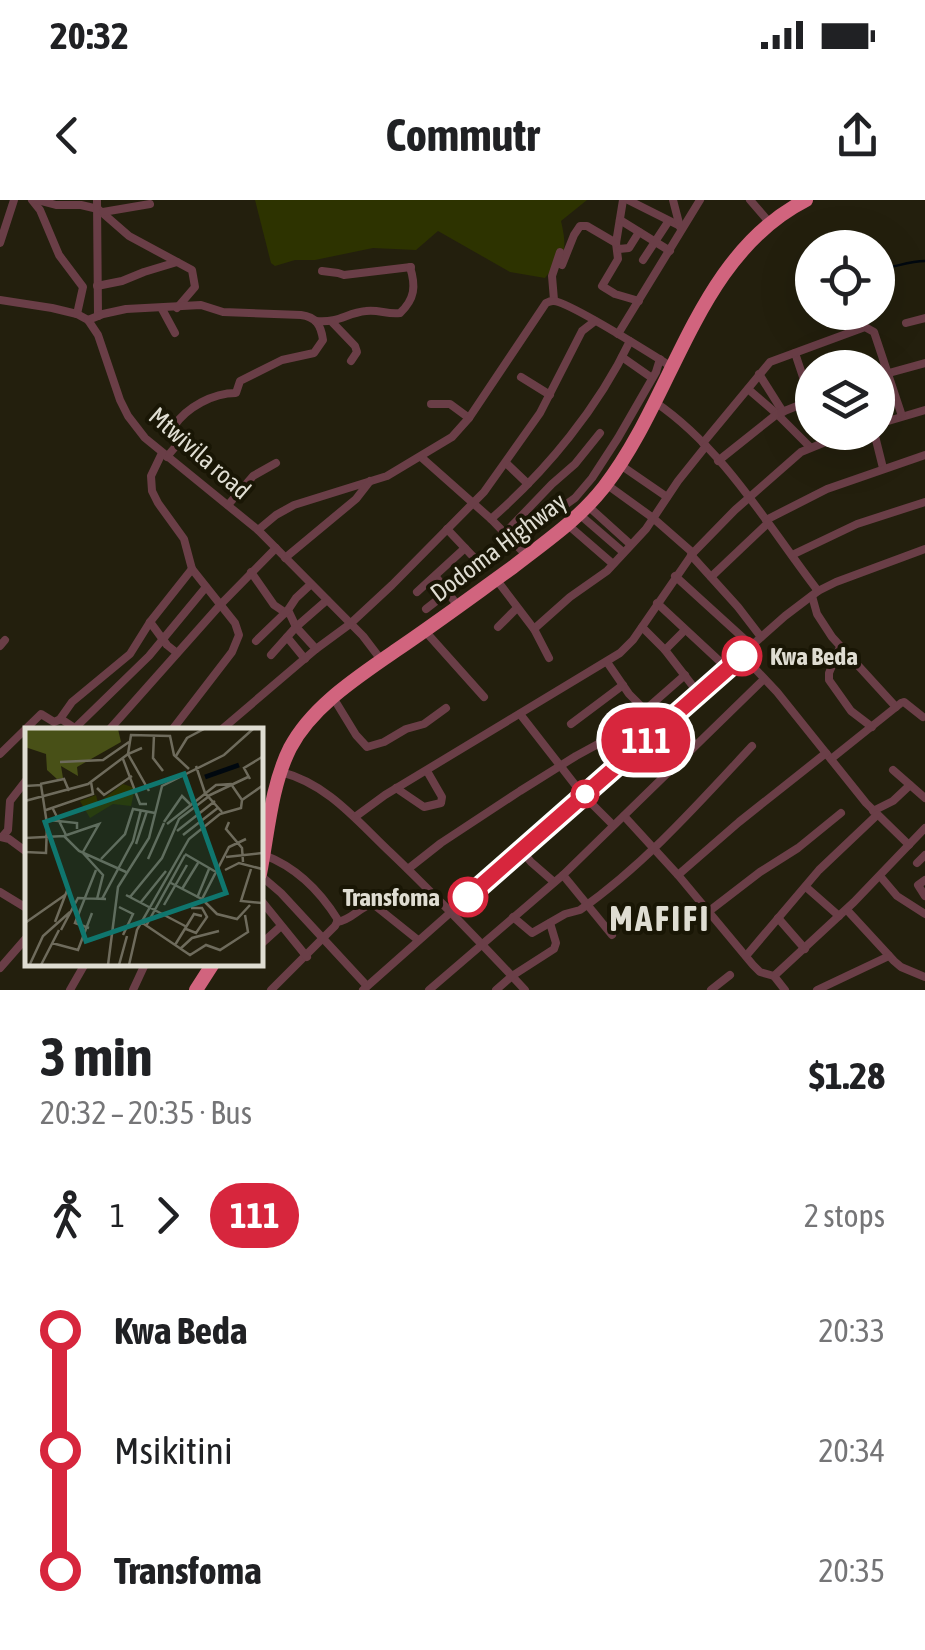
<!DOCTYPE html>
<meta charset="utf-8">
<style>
body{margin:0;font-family:"Asap Condensed",sans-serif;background:#f2f2f2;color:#202124;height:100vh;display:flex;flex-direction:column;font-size:38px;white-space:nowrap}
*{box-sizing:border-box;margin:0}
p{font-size:32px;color:#757577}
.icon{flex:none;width:55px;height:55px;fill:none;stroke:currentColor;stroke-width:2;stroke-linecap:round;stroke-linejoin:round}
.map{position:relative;height:790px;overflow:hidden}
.panel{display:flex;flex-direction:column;background:#fff;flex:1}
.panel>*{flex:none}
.badge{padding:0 20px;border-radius:32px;font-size:35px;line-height:65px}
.buttons{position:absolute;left:795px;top:30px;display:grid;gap:20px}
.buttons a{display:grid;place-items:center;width:100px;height:100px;border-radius:50%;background:#fff;box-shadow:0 10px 40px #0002;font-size:50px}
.map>.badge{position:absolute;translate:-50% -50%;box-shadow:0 0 0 5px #fff}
.legs{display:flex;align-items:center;gap:15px;height:110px;padding:0 40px;font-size:32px}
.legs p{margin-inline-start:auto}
.overview{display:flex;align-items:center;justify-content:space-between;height:170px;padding:0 40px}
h1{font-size:55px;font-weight:700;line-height:75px}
ul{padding:0 40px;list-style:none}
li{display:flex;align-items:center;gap:35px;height:120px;font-size:38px}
li i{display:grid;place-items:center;width:15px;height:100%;margin:0 12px;background:currentColor}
li i::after{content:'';width:25px;height:25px;margin:-12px;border:8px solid;border-radius:50%;background:#fff}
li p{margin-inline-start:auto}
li:first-child i{background:linear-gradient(#0000 50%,currentColor 0)}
li:last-child i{background:linear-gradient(currentColor 50%,#0000 0)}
.status{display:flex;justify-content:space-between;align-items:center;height:70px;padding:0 50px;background:#fff;direction:ltr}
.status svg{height:28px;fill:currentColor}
header{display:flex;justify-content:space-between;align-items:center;height:130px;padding:0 40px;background:#fff;font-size:45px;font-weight:700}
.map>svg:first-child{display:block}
</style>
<div class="status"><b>20:32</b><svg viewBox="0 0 49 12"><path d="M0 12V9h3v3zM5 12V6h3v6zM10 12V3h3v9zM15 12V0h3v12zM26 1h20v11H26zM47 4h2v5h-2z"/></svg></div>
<header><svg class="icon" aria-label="back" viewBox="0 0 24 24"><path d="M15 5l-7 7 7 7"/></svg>Commutr<svg class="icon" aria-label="share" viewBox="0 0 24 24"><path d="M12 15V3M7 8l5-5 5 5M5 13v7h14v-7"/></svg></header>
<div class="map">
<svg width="925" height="790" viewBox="0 0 925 790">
<rect width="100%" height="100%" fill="#231f0d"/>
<path fill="#2d3300" d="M255 0H587L561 21C568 52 565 53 545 78L510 72 438 31 416 50 373 48 315 60H295L275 66 271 63Z"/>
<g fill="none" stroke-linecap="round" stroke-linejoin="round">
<path stroke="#00080f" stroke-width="2.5" d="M878 69C894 68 908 61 925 61"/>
<g stroke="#6a3e47" stroke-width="8">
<polyline points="32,0 40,10 59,55 83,87 77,114"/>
<polyline points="37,0 56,5 81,5 98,9 129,36 192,70 195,87 177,108"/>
<polyline points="97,0 98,116"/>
<polyline points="623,0 616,43 618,59 602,86 615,94 639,101"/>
<polyline points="628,0 680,26"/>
<polyline points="673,0 680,27"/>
<polyline points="750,0 770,23"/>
<polyline points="103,12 150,4"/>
<polyline points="620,20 670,51"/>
<polyline points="0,43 14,0"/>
<polyline points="619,49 629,48 639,32"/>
<polyline points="643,60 668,22"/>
<polyline points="562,65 574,35 580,26 587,26 616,43"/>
<polyline points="322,71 338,73 344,75 411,67"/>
<polyline points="97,86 122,81 144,72 177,62"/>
<polyline points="0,100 52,108 77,114 88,120 98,135 120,200 128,216 145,238 258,330 363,436 382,461"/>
<polyline points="554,100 552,76 560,52"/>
<polyline points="162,109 175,133"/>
<path d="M88 120 103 114 126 109 201 105 223 112 301 115C316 117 321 125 323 140L314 153 282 160 240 181 236 193C213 193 187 207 174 226 183 244 179 241 167 257"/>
<path d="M316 121C340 123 346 113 366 111 378 109 388 115 400 113 415 99 416 86 410 67"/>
<polyline points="332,122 355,146 357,152 351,161"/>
<polyline points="906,123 925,118"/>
<polyline points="618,134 700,0"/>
<polyline points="795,153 811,201"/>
<polyline points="622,157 652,178"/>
<polyline points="759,174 783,212"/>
<polyline points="878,176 925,163"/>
<polyline points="521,177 550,195"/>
<polyline points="748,189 777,214 810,247"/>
<path d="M655 202C724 249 768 326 818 391"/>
<polyline points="431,204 450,204 469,218"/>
<polyline points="878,224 925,210"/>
<polyline points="874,232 883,268"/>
<polyline points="703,243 770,162 865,127 874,132 902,216"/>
<polyline points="162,253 151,276 152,291 158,303 184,339 192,369 235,423 239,435 232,452 172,530"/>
<polyline points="421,257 491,319 527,356"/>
<polyline points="718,261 777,214 812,200"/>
<polyline points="506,263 528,284"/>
<polyline points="619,264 667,297"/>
<polyline points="606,284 653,318 693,353"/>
<polyline points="228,305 253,276 276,263"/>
<polyline points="588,306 630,344"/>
<polyline points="579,314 623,352"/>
<path d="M491 319C547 270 598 208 630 141"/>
<polyline points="766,320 827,289 925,255"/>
<polyline points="568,325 613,364"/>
<polyline points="447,329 481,365"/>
<path d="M258 330 276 315 294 305 387 276 452 237 469 218 546 103C548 102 550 101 553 101 566 100 656 157 672 167"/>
<polyline points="505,333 552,284 575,264 600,233"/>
<polyline points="691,355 738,407 761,437"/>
<polyline points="792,355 857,324 925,302"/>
<polyline points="285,358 356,299 370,281"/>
<polyline points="251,372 274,405 286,413"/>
<polyline points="675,376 752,446"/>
<polyline points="436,377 458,406"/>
<polyline points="711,377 768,323"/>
<polyline points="496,379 534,429 549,458"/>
<polyline points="311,384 296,398 288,410 296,427 316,449"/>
<polyline points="417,392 465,348"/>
<polyline points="812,396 817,414 832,437 896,507"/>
<polyline points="657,403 728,469"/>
<polyline points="426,409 495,355 575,298 592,278 618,238 656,172 660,159"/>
<polyline points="150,422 167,445 177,453"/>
<polyline points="498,427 517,408"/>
<polyline points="642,427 665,450 699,494"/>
<polyline points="534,429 570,397 607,371 646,329 678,281 706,246"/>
<polyline points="425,431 484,497"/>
<polyline points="287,437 305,459"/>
<polyline points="256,441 288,410"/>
<polyline points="0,446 5,440"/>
<polyline points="840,447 829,473 829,480 851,511 872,527"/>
<polyline points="665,450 685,430"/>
<polyline points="271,455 296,427 327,400"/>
<polyline points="743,456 777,492 866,603 909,645"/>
<polyline points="607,462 629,494 662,527"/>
<polyline points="334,499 356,535 367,547 384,542 406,529 424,524 446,508"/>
<polyline points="520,514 583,595 613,625"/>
<polyline points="60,519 72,502 130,454 150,422 192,369"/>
<polyline points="571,524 623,485"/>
<polyline points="73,530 149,456 206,387"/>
<polyline points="109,530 221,404 276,348"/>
<polyline points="221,530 316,449 350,424 392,385 484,292 540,213 582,131 595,121"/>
<polyline points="0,554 41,514 54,522 61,519 78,530"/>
<polyline points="831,559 901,503 904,502 923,517"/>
<polyline points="893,570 925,598"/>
<path d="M281 572C328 584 357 621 391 653 437 697 481 743 525 790"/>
<polyline points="396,588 424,607 441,603 442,597 427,571"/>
<polyline points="873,611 893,601 910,585"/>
<polyline points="624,616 678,675 753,765 760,772 774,776 854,702 925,628"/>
<polyline points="355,617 385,595 620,453 633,440 693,353 735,310 801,252 850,232"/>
<polyline points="3,636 8,630 10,601 28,578"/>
<polyline points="0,637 9,639 28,653"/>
<polyline points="521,650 531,662 554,682"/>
<path d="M264 655C296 667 320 691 338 720L335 726 271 790"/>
<polyline points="917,663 925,655"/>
<polyline points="408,669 441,643 520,591 576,556 620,532 685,475"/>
<polyline points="260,675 281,693 367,786"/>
<polyline points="563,675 612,735"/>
<polyline points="678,675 739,622 826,553"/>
<polyline points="880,676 897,696 925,714"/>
<polyline points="925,680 918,685 925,696"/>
<polyline points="806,687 839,716"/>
<polyline points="0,692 28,709"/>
<polyline points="260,699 307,757"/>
<polyline points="847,710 894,761 901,767 925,777"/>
<polyline points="708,712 760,672 798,648 841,613"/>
<path d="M513 717 532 733 565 714 580 710C645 664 698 604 752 546"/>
<polyline points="778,718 805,749"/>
<path d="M337 722C352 720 360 706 373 704L418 740"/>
<polyline points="260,745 281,726"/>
<polyline points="746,756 819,670 877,615"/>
<polyline points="230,762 236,764 241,762"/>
<polyline points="0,768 28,736"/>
<polyline points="774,776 785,790"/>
<polyline points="70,790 86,762"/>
<polyline points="133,790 146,762"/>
<polyline points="363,790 785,416 818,391 836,382 925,349"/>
<polyline points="429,790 563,675 764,479"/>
<polyline points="496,790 512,776 554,749 556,743 550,723"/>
<polyline points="711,790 730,775"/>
<polyline points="817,790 889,756"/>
</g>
<g stroke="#d1647e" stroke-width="14">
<path d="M260 674C268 633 271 586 290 548 312 506 358 477 395 451 435 424 474 395 513 367 545 342 578 320 604 287 675 196 696 56 806 0"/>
<polyline points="196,790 214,762"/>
</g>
</g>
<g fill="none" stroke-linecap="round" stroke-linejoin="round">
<defs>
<polyline id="line-1" points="468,697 742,456"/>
</defs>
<use href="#line-1" stroke="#fff" stroke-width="22"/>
<use href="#line-1" stroke="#d7263d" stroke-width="15"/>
</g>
<g fill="#fff" stroke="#d7263d" stroke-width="5">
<circle cx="742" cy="456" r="18"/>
<circle cx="585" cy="594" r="12"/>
<circle cx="468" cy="697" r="18"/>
</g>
<g text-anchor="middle" stroke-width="8" stroke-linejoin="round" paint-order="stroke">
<g font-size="25" fill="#dfddd2" stroke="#191605">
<text transform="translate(200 253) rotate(41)" y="9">Mtwivila road</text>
<text transform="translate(498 347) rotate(-37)" y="9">Dodoma Highway</text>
</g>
<g font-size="25" font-weight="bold" fill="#dfddd2" stroke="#191605" text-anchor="start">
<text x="770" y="465">Kwa Beda</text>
<text x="440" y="706" text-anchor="end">Transfoma</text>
</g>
<g font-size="35" font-weight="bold" letter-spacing="2.5" fill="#dfddd2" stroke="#191605">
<text x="660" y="731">MAFIFI</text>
</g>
</g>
<g transform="translate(25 528)">
<rect width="238" height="238" fill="#231f0d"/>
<path d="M98 56 110 60 106 78 88 76 65 90 55 73 71 67 73 75Z" fill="#2d3300"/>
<path d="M0 1H93L96 14 52 39 53 48 36 38 38 50 32 51 22 42 21 26 0 19Z" fill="#485017"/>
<path fill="none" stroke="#00080f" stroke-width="5" d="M180 49 214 37"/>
<path fill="none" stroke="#6e6b5c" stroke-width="2.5" d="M129 7 128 30 138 43M117 20 103 26 124 63M151 28 162 10 179 1M98 31 115 76H122M35 34 78 32 104 14M171 38 180 65 197 84M225 51 219 40 237 29M15 56 39 51 44 63M0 58 16 57 22 96 21 125 0 124M72 60 79 67 107 48M183 68 223 49M0 73 63 56 103 26 106 7 145 8 149 27 164 41M27 79 41 107M21 82 68 66 66 54M24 92 52 95V101M139 94 157 68 165 76M204 94 201 101 217 120 218 134M142 96 191 57 206 56 217 72M152 103 190 73M158 107 194 79M39 108 74 96 58 124M0 110 39 108 54 123 101 144M111 116 122 83M57 124 78 147 72 171M160 126 191 144M201 129 237 125M76 131 100 106 108 81 130 85M123 131 139 95M226 141 216 173 237 175M200 142 214 135 237 141M146 155 177 171 204 119 221 111M157 161 173 135M101 167 162 199M105 169 137 130 154 91 183 69M172 170 184 141M77 171 108 113 116 82M177 171 192 186 212 191 225 177M116 174 141 143M139 177 162 137M94 179 108 186 98 207M30 194 43 160M116 194 165 227 181 217 195 222 223 204 220 187M0 195 40 167M121 198 160 127M64 200 50 195 71 142M161 201 171 205 182 189 177 180H166M36 202 53 170 81 171M27 215 53 222 67 185M150 217 169 186 177 188M155 221 167 210 194 203M5 236 18 208 45 184M16 237 34 202M83 237 93 159 124 110 137 58 199 27 228 1M94 237 102 208M104 237 112 202 164 111 195 86 216 80 217 72 237 58"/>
<path fill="#0f766e" fill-opacity="0.15" stroke="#0f766e" stroke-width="5" d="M159 46 201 165 61 213 20 94Z"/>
<rect width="238" height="238" fill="none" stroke="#dfddd2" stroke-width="5"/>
</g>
</svg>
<div class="buttons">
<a><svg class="icon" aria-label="locate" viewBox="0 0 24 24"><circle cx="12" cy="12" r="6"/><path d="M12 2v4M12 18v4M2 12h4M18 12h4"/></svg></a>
<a><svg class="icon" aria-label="layers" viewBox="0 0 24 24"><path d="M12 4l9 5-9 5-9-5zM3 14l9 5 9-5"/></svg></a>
</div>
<b class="badge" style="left:646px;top:540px;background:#d7263d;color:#fff">111</b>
</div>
<section class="panel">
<div class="overview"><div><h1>3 min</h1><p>20:32 – 20:35 · Bus</p></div><b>$1.28</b></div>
<div class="legs"><svg class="icon" aria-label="walk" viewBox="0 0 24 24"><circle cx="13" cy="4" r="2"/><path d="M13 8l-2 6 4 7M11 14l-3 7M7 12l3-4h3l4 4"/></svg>1<svg class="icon" aria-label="forward" viewBox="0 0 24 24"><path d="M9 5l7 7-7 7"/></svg><b class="badge" style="background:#d7263d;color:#fff">111</b><p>2 stops</p></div>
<ul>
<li><i style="color:#d7263d"></i><b>Kwa Beda</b><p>20:33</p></li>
<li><i style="color:#d7263d"></i><span>Msikitini</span><p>20:34</p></li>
<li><i style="color:#d7263d"></i><b>Transfoma</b><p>20:35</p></li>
</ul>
</section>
